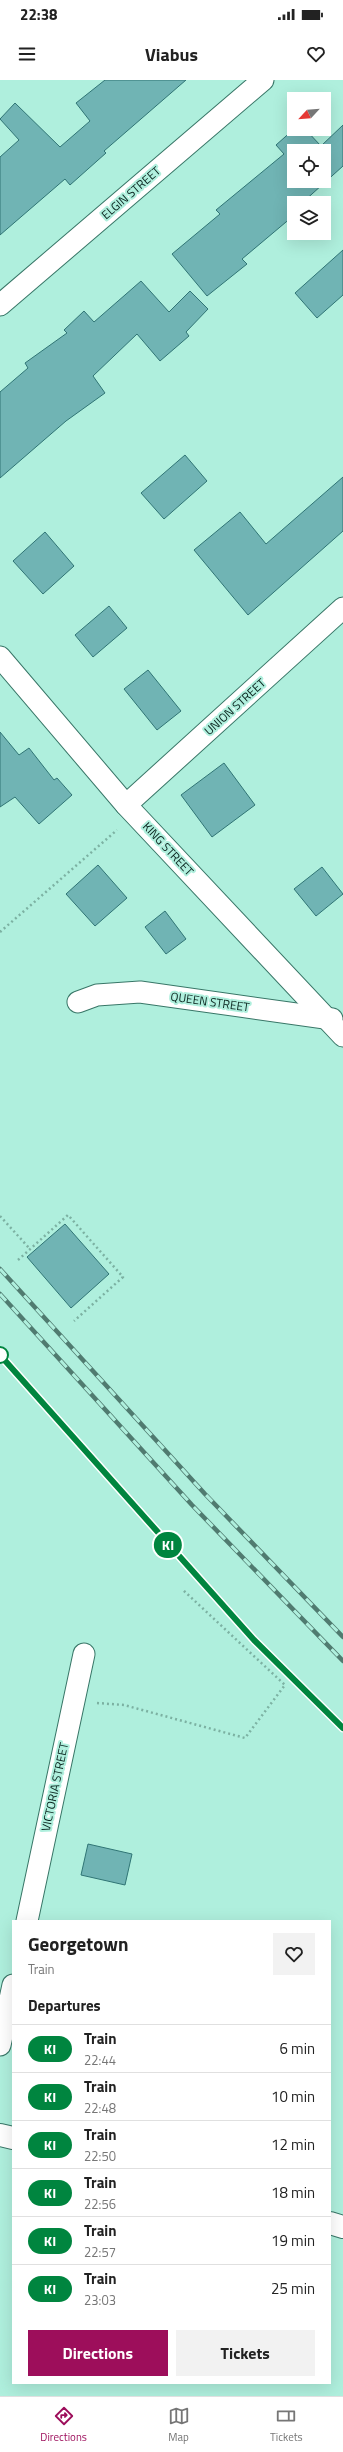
<!DOCTYPE html>
<style>
body{margin:0;font-family:"Titillium Web",sans-serif;background:#f2f2f2;color:#222;height:100vh;display:flex;flex-direction:column;font-size:15px;white-space:nowrap}
*{box-sizing:border-box;margin:0}
p{font-size:13px;color:#767676}
.icon{flex:none;width:22px;height:22px;fill:none;stroke:currentColor;stroke-width:2;stroke-linecap:round;stroke-linejoin:round}
.map{position:relative;flex:1;overflow:hidden}
.panel{position:absolute;left:12px;top:1840px;width:319px;height:464px;display:flex;flex-direction:column;background:#fff;border-radius:0px;box-shadow:0 4px 16px #0002}
.panel>*{flex:none}
.badge{padding:0 8px;border-radius:13px;font-size:14px;line-height:26px}
.needle{width:26px;rotate:244deg}
.buttons{position:absolute;left:287px;top:12px;display:grid;gap:8px}
.buttons a{display:grid;place-items:center;width:44px;height:44px;border-radius:0px;background:#fff;box-shadow:0 4px 16px #0002;font-size:20px}
.map>.badge{position:absolute;translate:-50% -50%;box-shadow:0 0 0 2px #fff}
h2{padding:0 16px;font-size:15px;line-height:36px}
.round{display:grid;place-items:center;flex:none;width:42px;height:42px;border-radius:0px;background:#f2f2f2}
.summary{display:flex;align-items:center;justify-content:space-between;height:68px;padding:0 16px}
h1{font-size:19px;font-weight:700;line-height:30px}
.cta{display:flex;gap:8px;margin-top:auto;padding:8px 16px}
.cta a{flex:1;height:46px;border-radius:0px;background:#9d0e5b;color:#fff;font-size:16px;font-weight:700;line-height:46px;text-align:center}
.cta a+a{background:#f2f2f2;color:#222}
ul{padding:0;list-style:none}
li{display:flex;align-items:center;gap:12px;height:48px;padding:0 16px;border-top:1px solid #e0e0e0}
li div{flex:1}
li b{display:block;font-size:15px}
li em{font-style:normal}
li .badge{min-width:44px;font-weight:700;text-align:center}
.status{display:flex;justify-content:space-between;align-items:center;height:28px;padding:0 20px;background:#fff;direction:ltr}
.status svg{height:11px;fill:currentColor}
header{display:flex;justify-content:space-between;align-items:center;height:52px;padding:0 16px;background:#fff;font-size:18px;font-weight:700}
.dock{display:flex;justify-content:space-around;align-items:center;height:56px;border-top:1px solid #e0e0e0;background:#fff;font-size:11px;color:#767676}
.dock a{display:grid;justify-items:center;gap:2px}
.dock .selected{color:#9d0e5b}
.map>svg:first-child{display:block}
</style>
<div class="status"><b>22:38</b><svg viewBox="0 0 49 12"><path d="M0 12V9h3v3zM5 12V6h3v6zM10 12V3h3v9zM15 12V0h3v12zM26 1h20v11H26zM47 4h2v5h-2z"/></svg></div>
<header><svg class="icon" aria-label="menu" viewBox="0 0 24 24"><path d="M4 6h16M4 12h16M4 18h16"/></svg>Viabus<svg class="icon" aria-label="heart" viewBox="0 0 24 24"><path d="M12 20l-8-8c-3-5 5-10 8-4 3-6 11-1 8 4z"/></svg></header>
<div class="map">
<svg width="343" height="2316" viewBox="0 0 343 2316">
<rect width="100%" height="100%" fill="#afefdd"/>
<g fill="#70b4b4" stroke="#307575" fill-rule="evenodd">
<polygon points="105,0 186,0 104,71 106,73 70,105 65,99 0,155 0,77 19,60 0,39 15,23 60,67 90,41 76,23"/>
<path d="M343 45V86L302 123H294V131L290 134 292 137 242 179 247 184 207 216 172 174 220 134 216 130 284 74 276 65 294 49H305L321 66ZM294 71H324V101H294Z"/>
<polygon points="343,170 343,215 317,238 295,213"/>
<polygon points="141,201 169,232 190,211 208,229 186,252 189,256 160,281 137,254 93,296 105,313 66,341 0,398 0,312 28,288 25,283 67,253 64,250 84,231 94,242"/>
<polygon points="185,375 207,401 164,439 141,413"/>
<polygon points="343,397 343,451 248,535 194,470 240,432 266,464"/>
<polygon points="45,452 74,486 43,514 13,481"/>
<polygon points="109,526 127,548 93,577 75,555"/>
<polygon points="148,590 181,631 157,650 124,609"/>
<polygon points="0,652 19,675 29,668 54,700 57,698 72,715 39,744 15,717 0,727"/>
<polygon points="224,683 255,725 212,757 181,715"/>
<polygon points="98,785 127,818 95,846 66,814"/>
<polygon points="322,787 343,814 316,836 294,809"/>
<polygon points="165,831 186,859 166,874 145,847"/>
<polygon points="65,1144 109,1194 71,1228 27,1177"/>
<polygon points="88,1764 132,1774 125,1805 81,1795"/>
</g>
<g fill="none" stroke-linecap="round" stroke-linejoin="round">
<defs>
<g id="street">
<polyline points="0,225 263,0"/>
<polyline points="0,577 126,725 343,956"/>
<polyline points="126,725 343,528"/>
<polyline points="78,922 97,915 140,912 332,939"/>
<polyline points="27,1841 84,1574"/>
<polyline points="0,1965 13,1905"/>
</g>
<g id="secondary">
<polyline points="0,2055 13,2058"/>
<polyline points="330,2143 343,2147"/>
</g>
</defs>
<use href="#street" stroke="#387667" stroke-width="23"/>
<use href="#secondary" stroke="#387667" stroke-width="24"/>
<g stroke="#7cb1a2" stroke-width="2.5" stroke-dasharray="2 3" stroke-linecap="butt">
<polyline points="0,852 117,750"/>
<polyline points="0,1136 30,1169"/>
<polyline points="18,1180 68,1135 123,1197 74,1241"/>
<polyline points="97,1623 124,1625 245,1658 285,1605 183,1510"/>
</g>
<use href="#street" stroke="#fff" stroke-width="21"/>
<use href="#secondary" stroke="#fff" stroke-width="22"/>
<defs>
<g id="rail">
<polyline points="0,1189 205,1414 343,1557"/>
<polyline points="0,1214 192,1425 343,1581"/>
<polyline points="0,1275 254,1560 343,1648"/>
</g>
</defs>
<use href="#rail" stroke="#507b70" stroke-width="4.5"/>
<use href="#rail" stroke="#afefdd" stroke-width="3" stroke-dasharray="9" stroke-linecap="butt"/>
</g>
<g fill="none" stroke-linecap="round" stroke-linejoin="round">
<defs>
<polyline id="line" points="0,1275 254,1560 343,1648"/>
</defs>
<use href="#line" stroke="#fff" stroke-width="9"/>
<use href="#line" stroke="#00853f" stroke-width="6"/>
</g>
<circle fill="#fff" stroke="#00853f" stroke-width="2" cx="0" cy="1275" r="8"/>
<g text-anchor="middle" stroke-width="4" stroke-linejoin="round" paint-order="stroke">
<g font-size="12" fill="#09231d" stroke="#afefdd">
<text transform="translate(131 113) rotate(-41)" y="4">ELGIN STREET</text>
<text transform="translate(235 627) rotate(-42)" y="4">UNION STREET</text>
<text transform="translate(168 769) rotate(47)" y="4">KING STREET</text>
<text transform="translate(210 922) rotate(8)" y="4">QUEEN STREET</text>
<text transform="translate(55 1707) rotate(-78)" y="4">VICTORIA STREET</text>
</g>
</g>
</svg>
<div class="buttons">
<a><svg class="needle" viewBox="-14 -14 28 28"><path d="M0-13l5 13h-10z" fill="#e53935"/><path d="M0 13l5-13h-10z" fill="#767676"/></svg></a>
<a><svg class="icon" aria-label="locate" viewBox="0 0 24 24"><circle cx="12" cy="12" r="6"/><path d="M12 2v4M12 18v4M2 12h4M18 12h4"/></svg></a>
<a><svg class="icon" aria-label="layers" viewBox="0 0 24 24"><path d="M12 4l9 5-9 5-9-5zM3 14l9 5 9-5"/></svg></a>
</div>
<b class="badge" style="left:168px;top:1465px;background:#00853f;color:#fff">KI</b>
<section class="panel">
<div class="summary"><div><h1>Georgetown</h1><p>Train</p></div><a class="round"><svg class="icon" aria-label="heart" viewBox="0 0 24 24"><path d="M12 20l-8-8c-3-5 5-10 8-4 3-6 11-1 8 4z"/></svg></a></div>
<h2>Departures</h2>
<ul>
<li><span class="badge" style="background:#00853f;color:#fff">KI</span><div><b>Train</b><p>22:44</p></div><em>6 min</em></li>
<li><span class="badge" style="background:#00853f;color:#fff">KI</span><div><b>Train</b><p>22:48</p></div><em>10 min</em></li>
<li><span class="badge" style="background:#00853f;color:#fff">KI</span><div><b>Train</b><p>22:50</p></div><em>12 min</em></li>
<li><span class="badge" style="background:#00853f;color:#fff">KI</span><div><b>Train</b><p>22:56</p></div><em>18 min</em></li>
<li><span class="badge" style="background:#00853f;color:#fff">KI</span><div><b>Train</b><p>22:57</p></div><em>19 min</em></li>
<li><span class="badge" style="background:#00853f;color:#fff">KI</span><div><b>Train</b><p>23:03</p></div><em>25 min</em></li>
</ul>
<div class="cta"><a>Directions</a><a>Tickets</a></div>
</section>
</div>
<nav class="dock">
<a class="selected"><svg class="icon" aria-label="directions" viewBox="0 0 24 24"><path d="M12 3l9 9-9 9-9-9zM9 14v-3h6M13 9l2 2-2 2"/></svg>Directions</a>
<a><svg class="icon" aria-label="map" viewBox="0 0 24 24"><path d="M3 6l6-2 6 2 6-2v14l-6 2-6-2-6 2zM9 4v14M15 6v14"/></svg>Map</a>
<a><svg class="icon" aria-label="tickets" viewBox="0 0 24 24"><path d="M3 7h18v10H3zM15 7v10"/></svg>Tickets</a>
</nav>
